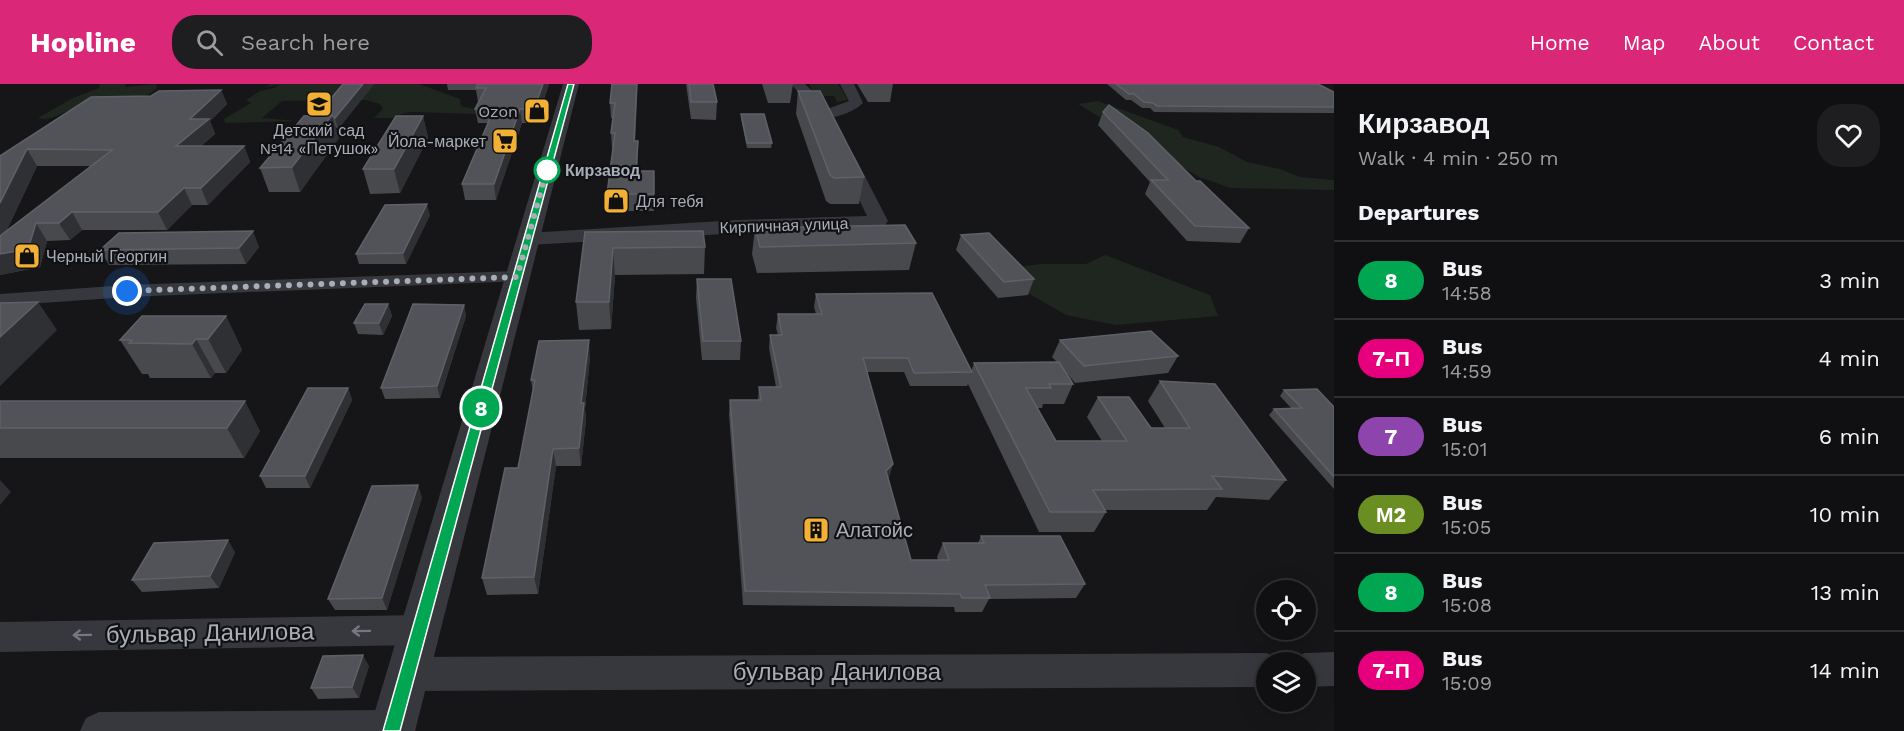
<!DOCTYPE html>
<meta charset="utf-8">
<style>
body{margin:0;font-family:"Work Sans",sans-serif;background:#1e1e20;color:#f1f3f6;height:100vh;display:flex;flex-direction:column;font-size:22px;white-space:nowrap}
*{box-sizing:border-box;margin:0}
p{font-size:20px;color:#9c9d9f}
.icon{flex:none;width:33px;height:33px;fill:none;stroke:currentColor;stroke-width:2;stroke-linecap:round;stroke-linejoin:round}
.map{position:relative;flex:1;overflow:hidden}
.drawer{display:flex;flex-direction:column;background:#101012;width:570px}
.drawer>*{flex:none}
.badge{padding:0 12px;border-radius:20px;font-size:21px;line-height:39px}
.tools{position:absolute;left:1256px;top:496px;display:grid;gap:12px}
.tools a{display:grid;place-items:center;width:60px;height:60px;border-radius:50%;background:#101012;box-shadow:0 6px 24px #0002,0 0 0 2px #303032;font-size:30px}
.you{position:absolute;width:30px;height:30px;margin:-15px;border:4px solid #fff;border-radius:50%;background:#1a73e8;box-shadow:0 0 0 9px #1a73e833}
.map>.badge{position:absolute;translate:-50% -50%;box-shadow:0 0 0 3px #fff}
h2{padding:0 24px;font-size:22px;line-height:54px}
.round{display:grid;place-items:center;flex:none;width:63px;height:63px;border-radius:24px;background:#1e1e20}
.overview{display:flex;align-items:center;justify-content:space-between;height:102px;padding:0 24px}
h1{font-size:28px;font-weight:600;line-height:45px}
ul{padding:0;list-style:none}
li{display:flex;align-items:center;gap:18px;height:78px;padding:0 24px;border-top:2px solid #303032}
li div{flex:1}
li b{display:block;font-size:22px}
li em{font-style:normal}
li .badge{min-width:66px;font-weight:700;text-align:center}
header{display:flex;align-items:center;gap:36px;box-sizing:border-box;height:84px;padding:0 30px;background:#db2777;color:#fff}
header strong{font-size:28px}
nav{display:flex;gap:33px;margin-inline-start:auto;font-size:21px}
.search{width:420px;height:54px;background:#1e1e20;display:flex;align-items:center;gap:15px;box-sizing:border-box;padding:0 21px;border-radius:24px;color:#9c9d9f;font-size:22px}
main{display:flex;flex:1;min-height:0}
.map>svg:first-child{display:block}
</style>
<header>
<strong>Hopline</strong>
<div class="search"><svg class="icon" aria-label="search" viewBox="0 0 24 24"><circle cx="10" cy="10" r="6"/><path d="M15 15l6 6"/></svg>Search here</div>
<nav><a>Home</a><a>Map</a><a>About</a><a>Contact</a></nav>
</header>
<main>
<div class="map">
<svg width="1334" height="647" viewBox="0 0 1334 647">
<rect width="100%" height="100%" fill="#161618"/>
<g fill="#1e261f">
<path d="M100 0H125V3L156 0 157 4C134 25 102 18 74 25 61 28 51 38 38 34L73 14 99 4Z"/>
<polygon points="270,0 419,0 460,15 461,22 478,26 476,30 413,28 404,29 393,34 374,34 383,25 380,20 366,16 282,17 262,34 298,37 225,39 224,35 251,19 246,16 260,7 274,4 279,1 266,3"/>
<polygon points="809,0 838,0 848,16 837,18 834,12 824,12 826,18 815,12"/>
<polygon points="1098,17 1178,46 1183,53 1219,63 1247,78 1280,85 1300,93 1334,96 1334,106 1231,104 1199,93 1078,20"/>
<polygon points="1105,171 1210,211 1218,232 1116,241 1066,231 1016,202 1015,183 1041,180 1086,180"/>
</g>
<g fill="none" stroke-linecap="round" stroke-linejoin="round">
<g fill="#37383d" fill-rule="evenodd">
<path d="M791 0H805L830 24 849 17 840 0H854L863 19C854 28 833 36 821 33Z"/>
<polygon points="847,68 855,73 888,137 885,141 528,161 521,159 518,155 521,151 528,149 737,136 867,132 839,73"/>
<polygon points="517,187 524,189 527,193 524,197 127,213 0,222 0,210 127,201"/>
<polygon points="420,531 432,535 437,546 432,557 420,561 0,568 0,538"/>
<polygon points="1334,568 1334,602 1305,603 1305,579 1290,579 1292,574 1305,569"/>
<polygon points="1266,569 1279,574 1281,579 1266,579 1266,603 408,607 395,602 390,590 395,578 408,573"/>
<polygon points="392,626 405,632 410,647 80,647 86,634 99,628"/>
</g>
<polygon fill="#37383d" fill-rule="evenodd" points="563,0 579,0 415,647 369,647"/>
</g>
<g fill="#47494d" fill-rule="evenodd">
<polygon points="343,0 374,0 338,45 335,43 339,54 300,108 269,108 260,84 325,31 323,24"/>
<polygon points="447,0 549,0 536,39 522,39 496,116 465,116 462,100 488,39 478,39 475,25 479,18 478,18 476,6 448,6"/>
<polygon points="610,0 637,0 635,57 638,57 638,87 654,87 654,127 608,127 607,110 613,65 612,65 611,49 613,34 611,34 610,19 612,1"/>
<polygon points="686,0 713,0 717,18 716,36 691,35"/>
<polygon points="762,0 793,0 790,19 768,19"/>
<polygon points="857,0 893,0 890,18 868,18"/>
<polygon points="1107,0 1318,0 1334,8 1334,29 1154,28 1150,24 1142,24 1131,16 1126,16"/>
<path d="M221 6 227 20 210 37 215 50 201 62H244L250 78 208 121H192L167 146H82L70 156 47 157 40 183 0 191V72ZM37 82H91L6 148Z"/>
<polygon points="798,7 864,93 859,120 830,120 826,117 796,30"/>
<polygon points="1103,28 1196,97 1249,144 1240,159 1187,157 1145,110 1150,98 1098,41"/>
<polygon points="741,30 772,59 771,64 747,64 741,34"/>
<polygon points="423,32 428,54 400,109 370,110 363,85"/>
<polygon points="430,131 406,180 359,180 356,170"/>
<polygon points="755,144 916,159 909,186 757,189 752,170"/>
<polygon points="585,148 705,163 704,190 615,191 611,245 579,246 576,218"/>
<polygon points="961,151 1034,195 1028,211 998,214 956,166"/>
<polygon points="259,163 246,180 109,181 100,166"/>
<polygon points="697,195 741,257 740,276 702,276 696,214"/>
<polygon points="816,210 971,288 974,279 1057,278 1052,273 1060,256 1178,272 1168,289 1075,299 1064,286 1073,300 1064,320 1043,320 1042,324 1037,324 1056,357 1102,357 1087,333 1098,313 1151,344 1165,344 1148,317 1160,297 1286,396 1269,416 1216,413 1207,426 1105,426 1106,428 1094,448 1039,448 968,300 967,302 910,302 904,288 866,288 893,380 888,395 911,476 938,476 937,473 943,459 978,459 981,452 1085,500 1076,514 989,515 982,528 955,528 954,523 743,521 729,330 730,316 758,316 759,303 776,303 769,264 770,251 778,251 776,244 778,230 816,230 814,223"/>
<polygon points="388,220 392,232 383,251 358,250 354,239"/>
<polygon points="464,221 466,232 440,314 385,315 381,304"/>
<polygon points="226,232 242,266 226,289 215,289 211,294 150,294 148,290 142,290 120,256"/>
<polygon points="590,273 585,325 586,336 581,382 556,382 538,510 487,511 482,494 518,384 533,308 531,296"/>
<polygon points="348,304 352,316 310,404 266,404 260,392"/>
<polygon points="1284,306 1334,323 1334,405 1269,331 1274,325 1292,325 1280,312"/>
<polygon points="0,317 260,347 244,374 0,374"/>
<polygon points="422,413 387,526 335,526 328,515"/>
<polygon points="235,468 219,504 142,508 132,496"/>
<polygon points="369,582 359,614 318,615 311,604"/>
</g>
<g fill="#2f3033">
<polygon points="363,0 374,0 338,45 335,34"/>
<polygon points="543,0 549,0 536,39 534,25"/>
<polygon points="637,0 637,8 635,73 634,57"/>
<polygon points="221,6 227,20 210,37 215,50 183,78 176,62 190,35"/>
<polygon points="520,25 522,39 496,116 494,100"/>
<polygon points="332,31 339,54 300,108 292,83"/>
<polygon points="423,32 428,54 400,109 394,85"/>
<polygon points="638,57 638,73 637,104 636,87"/>
<polygon points="244,62 250,78 208,121 201,104"/>
<polygon points="27,65 37,82 0,161 0,119"/>
<polygon points="184,104 192,121 167,146 158,128"/>
<polygon points="427,120 430,131 406,180 403,169"/>
<polygon points="72,128 82,146 70,156 59,139"/>
<polygon points="36,139 47,157 40,183 0,191 0,170"/>
<polygon points="253,147 259,163 246,180 239,164"/>
<polygon points="613,164 615,191 611,245 609,218"/>
<polygon points="38,218 57,246 0,302 0,253"/>
<polygon points="388,220 392,232 383,251 379,239"/>
<polygon points="464,221 466,232 440,314 437,302"/>
<polygon points="226,232 242,266 226,289 208,255"/>
<polygon points="196,255 215,289 211,294 192,260"/>
<polygon points="589,256 590,273 585,325 586,336 581,382 579,364 581,319"/>
<polygon points="348,304 352,316 310,404 305,392"/>
<polygon points="245,317 260,347 244,374 227,344"/>
<polygon points="553,365 556,382 538,510 534,493"/>
<polygon points="893,380 889,394 882,402 886,387"/>
<polygon points="0,396 11,408 0,421"/>
<polygon points="418,401 422,413 387,526 382,514"/>
<polygon points="228,456 235,468 219,504 210,492"/>
<polygon points="363,571 369,582 359,614 352,603"/>
</g>
<g fill="#525359" stroke="#5f6168" stroke-width="1.5">
<polygon points="343,0 363,0 335,34 323,24"/>
<polygon points="478,0 543,0 534,25 520,25 494,100 462,100 494,25 475,25 486,4 476,4"/>
<polygon points="612,0 637,0 634,57 638,57 636,87 654,87 654,110 607,110 615,49 611,49 615,19 610,19"/>
<polygon points="689,0 713,0 717,18 691,18"/>
<polygon points="1116,0 1318,0 1334,8 1334,23 1157,22 1153,19 1144,18 1134,10 1129,10"/>
<polygon points="221,6 190,35 209,35 176,62 244,62 201,104 184,104 158,128 72,128 59,139 36,139 28,165 0,170 0,152 112,66 27,65 0,119 0,72 91,13 151,12 159,7"/>
<polygon points="798,7 820,7 864,93 834,94 830,91"/>
<polygon points="1109,21 1148,49 1196,97 1200,97 1249,144 1195,142 1151,96 1168,96 1103,28"/>
<polygon points="741,30 764,30 772,59 747,59"/>
<polygon points="332,31 292,83 260,84 304,32"/>
<polygon points="396,32 423,32 394,85 363,85"/>
<polygon points="427,120 403,169 356,170 385,121"/>
<polygon points="905,141 916,159 760,163 755,144"/>
<polygon points="253,147 239,164 100,166 119,149"/>
<polygon points="703,147 705,163 613,164 609,218 576,218 585,148"/>
<polygon points="989,149 1034,195 1004,198 961,151"/>
<polygon points="697,195 731,195 741,257 703,257"/>
<polygon points="932,209 972,288 914,289 908,274 863,274 893,380 886,387 911,476 949,476 943,459 984,459 981,452 1060,452 1085,500 985,501 990,514 962,514 960,510 745,507 730,316 761,316 759,303 781,303 770,251 782,251 778,230 822,230 816,210"/>
<polygon points="38,218 0,253 0,219"/>
<polygon points="365,220 388,220 379,239 354,239"/>
<polygon points="413,220 464,221 437,302 381,304"/>
<polygon points="142,232 226,232 208,255 196,255 192,260 129,259 132,256 120,256"/>
<polygon points="1151,247 1178,272 1084,282 1060,256"/>
<polygon points="589,256 581,319 584,319 579,364 553,365 534,493 482,494 505,384 518,384 535,296 531,296 539,257"/>
<polygon points="1059,278 1073,300 1049,300 1051,304 1026,304 1056,357 1127,357 1098,313 1129,313 1151,344 1190,344 1160,297 1215,300 1286,396 1212,392 1222,405 1093,406 1106,428 1050,428 974,279"/>
<polygon points="308,304 348,304 305,392 260,392"/>
<polygon points="1317,305 1334,323 1334,393 1274,325 1302,324 1284,306"/>
<polygon points="0,317 245,317 227,344 0,344"/>
<polygon points="418,401 382,514 328,515 372,402"/>
<polygon points="228,456 210,492 132,496 154,459"/>
<polygon points="363,571 352,603 311,604 323,572"/>
</g>
<defs><path id="oneway-shaft" d="M-6 0H5M1.5-3L5.5 0L1.5 3" fill="none" stroke-width="1.6" stroke-linecap="round" stroke-linejoin="round" transform="scale(1.5)"/></defs>
<g stroke="#757881">
<use href="#oneway-shaft" transform="translate(361 547) rotate(179)"/>
<use href="#oneway-shaft" transform="translate(82 551) rotate(179)"/>
</g>
<polygon fill="#00a651" stroke="#fff" stroke-width="1.5" points="568,0 574,0 400,647 383,647"/>
<g fill="none" stroke-linecap="round" stroke-linejoin="round">
<polyline stroke="#a8adb8" stroke-width="6" stroke-dasharray="0 10.8" points="127,207 517,193 548,82 547,86"/>
</g>
<defs>
<symbol id="school-square" viewBox="-11 -11 22 22"><rect x="-9" y="-9" width="18" height="18" rx="4" fill="#f2b134" stroke="#111113"/><path d="M0-5L7-2L0 1L-7-2ZM-4 1L0 2.5L4 1V4Q0 6-4 4Z" fill="#111"/></symbol>
<symbol id="shop-square" viewBox="-11 -11 22 22"><rect x="-9" y="-9" width="18" height="18" rx="4" fill="#f2b134" stroke="#111113"/><path d="M-5-2.5h2.3a2.7 3.5 0 0 1 5.4 0H5L5.5 6h-11ZM-1.5-2.5h3a1.5 2.3 0 0 0-3 0Z" fill="#111"/></symbol>
<symbol id="supermarket-square" viewBox="-11 -11 22 22"><rect x="-9" y="-9" width="18" height="18" rx="4" fill="#f2b134" stroke="#111113"/><path d="M-6-5.5h2.5l.6 2H6L4.5 2H-2.5L-4.4-4H-6ZM-1.5 3.2a1.3 1.3 0 1 0 .1 0ZM3 3.2a1.3 1.3 0 1 0 .1 0Z" fill="#111"/></symbol>
<symbol id="building-square" viewBox="-11 -11 22 22"><rect x="-9" y="-9" width="18" height="18" rx="4" fill="#f2b134" stroke="#111113"/><path d="M-4-6H4V6H1V3H-1V6H-4ZM-2.5-4.3h1.7v1.8h-1.7ZM.8-4.3h1.7v1.8H.8ZM-2.5-1h1.7V.8h-1.7ZM.8-1h1.7V.8H.8Z" fill="#111"/></symbol>
</defs>
<g fill-rule="evenodd">
<use href="#school-square" x="304" y="5" width="30" height="30"/>
<use href="#shop-square" x="522" y="12" width="30" height="30"/>
<use href="#supermarket-square" x="490" y="42" width="30" height="30"/>
<use href="#shop-square" x="601" y="102" width="30" height="30"/>
<use href="#shop-square" x="12" y="157" width="30" height="30"/>
<use href="#building-square" x="801" y="431" width="30" height="30"/>
</g>
<circle fill="#fff" stroke="#00a651" stroke-width="3" cx="547" cy="86" r="12"/>
<g text-anchor="middle" stroke-width="4.5" stroke-linejoin="round" paint-order="stroke">
<g font-size="16" fill="#a8adb8" stroke="#111113" text-anchor="end">
<text x="518" y="33">Ozon</text>
<text x="319" y="52" text-anchor="middle">Детский сад<tspan x="319" dy="18">№14 «Петушок»</tspan></text>
<text x="486" y="63">Йола-маркет</text>
<text x="636" y="123" text-anchor="start">Для тебя</text>
<text x="46" y="178" text-anchor="start">Черный Георгин</text>
</g>
<g font-size="16" font-weight="bold" fill="#a8adb8" stroke="#111113" text-anchor="start">
<text x="565" y="92">Кирзавод</text>
</g>
<g font-size="16" fill="#a8adb8" stroke="#111113">
<text transform="translate(784 141) rotate(-2)" y="6">Кирпичная улица</text>
</g>
<g font-size="20" fill="#a8adb8" stroke="#111113" text-anchor="start">
<text x="836" y="453">Алатойс</text>
</g>
<g font-size="24" fill="#a8adb8" stroke="#111113">
<text transform="translate(210 549) rotate(-1)" y="8">бульвар Данилова</text>
<text x="837" y="596">бульвар Данилова</text>
</g>
</g>
</svg>
<div class="tools">
<a><svg class="icon" aria-label="locate" viewBox="0 0 24 24"><circle cx="12" cy="12" r="6"/><path d="M12 2v4M12 18v4M2 12h4M18 12h4"/></svg></a>
<a><svg class="icon" aria-label="layers" viewBox="0 0 24 24"><path d="M12 4l9 5-9 5-9-5zM3 14l9 5 9-5"/></svg></a>
</div>
<div class="you" style="left:127px;top:207px"></div>
<b class="badge" style="left:481px;top:324px;background:#00a651;color:#fff">8</b>
</div>
<section class="drawer">
<div class="overview"><div><h1>Кирзавод</h1><p>Walk · 4 min · 250 m</p></div><a class="round"><svg class="icon" aria-label="heart" viewBox="0 0 24 24"><path d="M12 20l-8-8c-3-5 5-10 8-4 3-6 11-1 8 4z"/></svg></a></div>
<h2>Departures</h2>
<ul>
<li><span class="badge" style="background:#00a651;color:#fff">8</span><div><b>Bus</b><p>14:58</p></div><em>3 min</em></li>
<li><span class="badge" style="background:#e6007e;color:#fff">7-П</span><div><b>Bus</b><p>14:59</p></div><em>4 min</em></li>
<li><span class="badge" style="background:#8e44ad;color:#fff">7</span><div><b>Bus</b><p>15:01</p></div><em>6 min</em></li>
<li><span class="badge" style="background:#6b8e23;color:#fff">М2</span><div><b>Bus</b><p>15:05</p></div><em>10 min</em></li>
<li><span class="badge" style="background:#00a651;color:#fff">8</span><div><b>Bus</b><p>15:08</p></div><em>13 min</em></li>
<li><span class="badge" style="background:#e6007e;color:#fff">7-П</span><div><b>Bus</b><p>15:09</p></div><em>14 min</em></li>
</ul>
</section>
</main>
